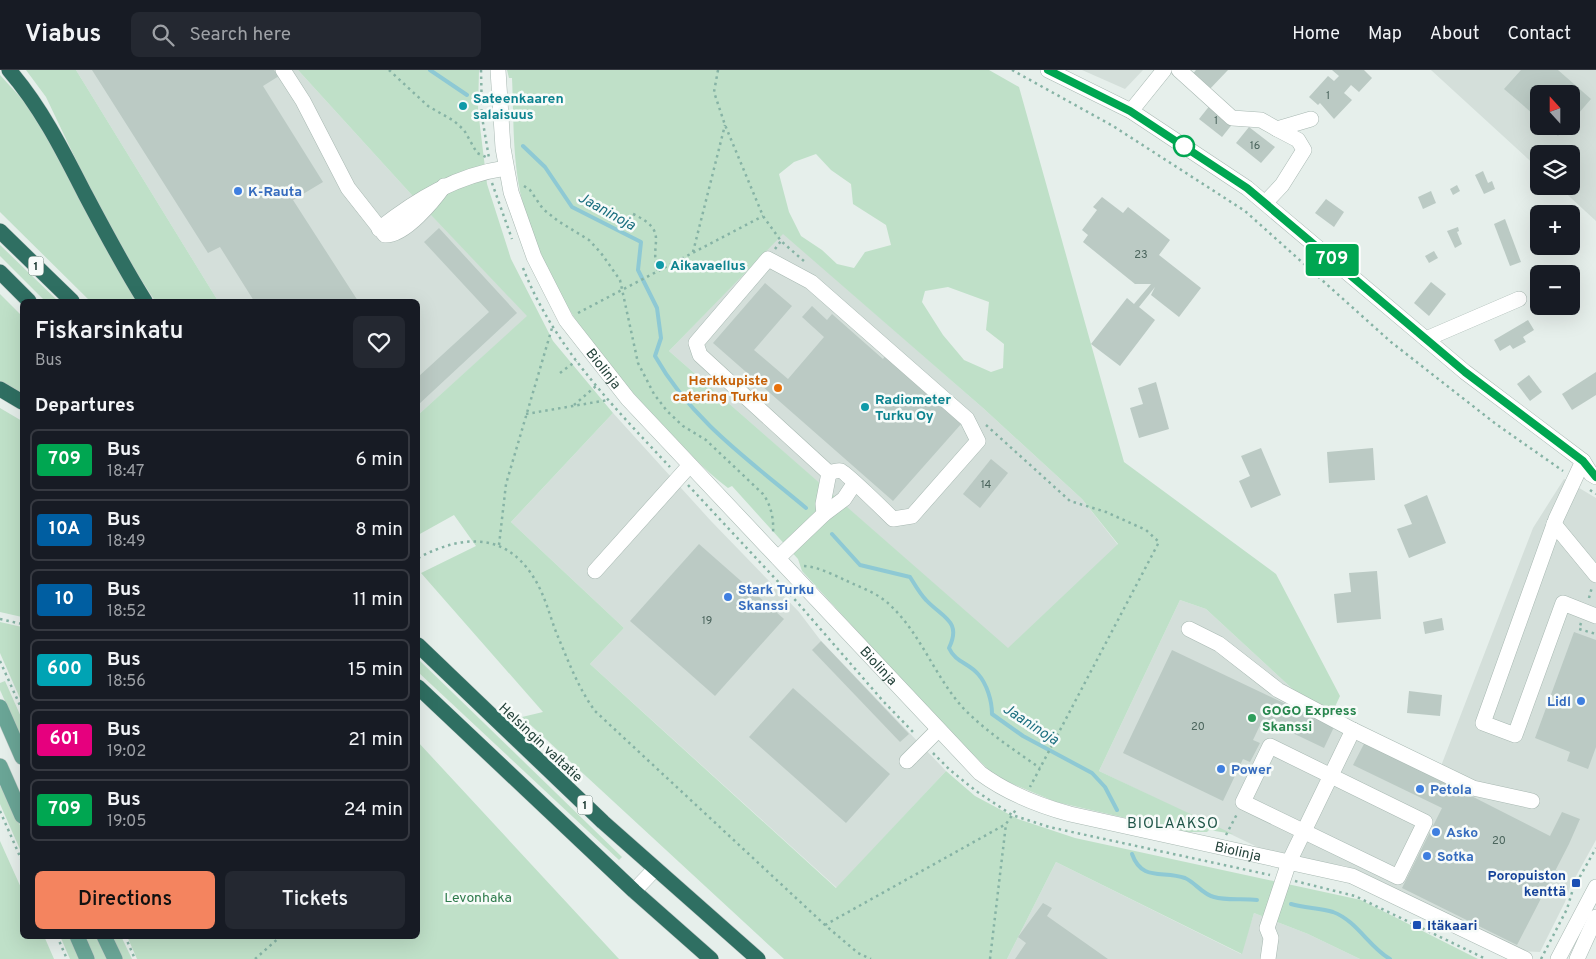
<!DOCTYPE html>
<meta charset="utf-8">
<style>
body{margin:0;font-family:Overpass,sans-serif;background:#242831;color:#f1f3f6;height:100vh;display:flex;flex-direction:column;font-size:19px;white-space:nowrap}
*{box-sizing:border-box;margin:0}
p{font-size:16px;color:#9ea1a6}
.icon{flex:none;width:28px;height:28px;fill:none;stroke:currentColor;stroke-width:2;stroke-linecap:round;stroke-linejoin:round}
.map{position:relative;flex:1;overflow:hidden}
.sheet{position:absolute;left:20px;top:229px;width:400px;height:640px;display:flex;flex-direction:column;background:#171b24;border-radius:8px;box-shadow:0 5px 20px #0002}
.sheet>*{flex:none}
.badge{padding:0 10px;border-radius:4px;font-size:18px;line-height:32px}
.needle{width:32px;rotate:339deg}
.buttons{position:absolute;left:1530px;top:15px;display:grid;gap:10px}
.buttons a{display:grid;place-items:center;width:50px;height:50px;border-radius:8px;background:#171b24;box-shadow:0 5px 20px #0002;font-size:25px}
.map>.badge{position:absolute;translate:-50% -50%;box-shadow:0 0 0 2px #fff}
h2{padding:0 15px;font-size:19px;line-height:45px}
.round{display:grid;place-items:center;flex:none;width:52px;height:52px;border-radius:8px;background:#242831}
.overview{display:flex;align-items:center;justify-content:space-between;height:85px;padding:0 15px}
h1{font-size:24px;font-weight:600;line-height:38px}
.cta{display:flex;gap:10px;margin-top:auto;padding:10px 15px}
.cta a{flex:1;height:58px;border-radius:8px;background:#f4845f;color:#111;font-size:20px;font-weight:600;line-height:58px;text-align:center}
.cta a+a{background:#242831;color:#f1f3f6}
ul{padding:0;list-style:none}
li{display:flex;align-items:center;gap:15px;height:62px;margin:0 10px 8px;padding:0 5px;border:2px solid #363941;border-radius:8px}
li div{flex:1}
li b{display:block;font-size:19px}
li em{font-style:normal}
li .badge{min-width:55px;font-weight:700;text-align:center}
header{display:flex;align-items:center;gap:30px;box-sizing:border-box;height:70px;padding:0 25px;background:#171b24;border-bottom:1px solid #363941}
header strong{font-size:24px}
nav{display:flex;gap:28px;margin-inline-start:auto;font-size:18px}
.search{width:350px;height:45px;background:#242831;display:flex;align-items:center;gap:12px;box-sizing:border-box;padding:0 18px;border-radius:8px;color:#9ea1a6;font-size:19px}
.map>svg:first-child{display:block}
</style>
<header>
<strong>Viabus</strong>
<div class="search"><svg class="icon" aria-label="search" viewBox="0 0 24 24"><circle cx="10" cy="10" r="6"/><path d="M15 15l6 6"/></svg>Search here</div>
<nav><a>Home</a><a>Map</a><a>About</a><a>Contact</a></nav>
</header>
<div class="map">
<svg width="1596" height="889" viewBox="0 0 1596 889">
<rect width="100%" height="100%" fill="#e6efeb"/>
<g fill="#d4dfda" fill-rule="evenodd">
<polygon points="76,0 298,0 410,123 528,246 418,345 418,231 218,231"/>
<polygon points="1082,0 1143,0 1125,19"/>
<path d="M1431 0H1596V151L1558 116H1571V84H1539V99ZM1539 24H1571V56H1539Z"/>
<polygon points="783,163 983,338 1082,429 1118,475 1008,579 669,281"/>
<polygon points="613,343 711,451 799,542 821,571 946,701 837,818 590,594 624,558 511,452"/>
<polygon points="1564,409 1596,428 1596,770 1570,817 1565,832 1540,882 1521,881 1346,796 1276,786 1099,701 1180,530 1206,539 1298,624 1441,696 1533,458"/>
<polygon points="1056,792 1241,884 1254,843 1308,864 1360,889 1007,889"/>
</g>
<g fill="#bfe0c8" fill-rule="evenodd">
<polygon points="26,0 76,0 218,231 155,231 123,182 86,111 46,27"/>
<polygon points="298,0 479,0 478,40 487,114 511,189 553,271 613,343 511,452 624,558 590,594 836,818 946,701 975,726 1018,749 1075,768 1361,830 1478,889 1360,889 1308,864 1254,843 1242,884 1056,792 1007,889 784,889 522,647 543,642 421,503 476,476 454,445 418,465 418,345 527,246 410,123"/>
<path d="M507 0H989L1019 17 1124 392 1276 504 1340 626 1333 641 1298 624 1206 539 1180 530 1099 701 1233 764 1209 760 1207 762H1187L1056 732 996 707 942 654 802 501 798 489 732 416 728 418C704 400 684 377 663 355 601 290 548 226 524 137 512 96 514 50 512 8H509ZM816 84 831 100 851 114 853 134 886 155 891 175 865 182 854 198 837 194 822 180 801 166 789 142 779 104 794 92ZM783 164 983 338 1082 429 1118 474 1008 578 669 281ZM948 217 989 232 986 260 1004 274 1003 298 991 302 964 290 943 265 922 232 925 221Z"/>
<polygon points="0,5 32,40 139,231 90,231 0,142"/>
<polygon points="0,175 58,231 45,231 0,186"/>
<polygon points="0,224 22,246 22,325 0,312"/>
<polygon points="0,338 22,351 22,547 0,542"/>
<polygon points="0,552 22,557 22,633 0,583"/>
<polygon points="418,589 622,787 619,790 418,602"/>
<polygon points="5,611 22,649 22,669 0,620 0,613"/>
<polygon points="418,672 619,889 137,889 127,866 418,866"/>
<polygon points="0,716 7,726 22,760 22,784 0,734"/>
<polygon points="0,771 22,820 22,866 44,866 54,889 0,889"/>
<polygon points="60,866 71,866 81,889 70,889"/>
<polygon points="85,866 98,866 108,889 95,889"/>
<polygon points="112,866 121,866 132,889 122,889"/>
</g>
<g fill="none" stroke-linecap="round" stroke-linejoin="round">
<g stroke="#8ec9d4" stroke-width="4">
<polyline points="430,0 467,25"/>
<path d="M523 76 545 97 572 137 641 172 638 200 657 238 661 268 655 286C691 350 750 391 806 438"/>
<path d="M832 464 860 495 910 507C915 515 920 524 926 530 943 548 962 551 949 578 955 592 969 593 978 604 987 614 992 631 992 644L1023 666 1092 703 1105 717 1117 740"/>
<path d="M1132 784C1142 812 1163 800 1185 808 1196 813 1202 824 1214 827 1227 831 1243 828 1257 830"/>
<path d="M1291 834C1305 838 1321 838 1333 842 1357 851 1369 877 1390 889"/>
</g>
</g>
<g fill="#bbcac4">
<polygon points="92,0 274,0 279,6 263,16 323,112 293,130 358,231 254,231 220,177 208,183"/>
<polygon points="1196,0 1228,0 1207,22 1190,7"/>
<polygon points="1332,0 1364,0 1372,8 1359,22 1351,15 1344,23 1352,30 1334,49 1320,33 1318,35 1309,27 1328,6 1334,11 1339,6"/>
<polygon points="1521,0 1558,0 1591,29 1571,52 1571,24 1539,24 1539,49 1504,19"/>
<polygon points="1211,34 1234,52 1222,67 1199,49"/>
<polygon points="1547,56 1567,56 1558,66"/>
<polygon points="1249,57 1275,77 1261,93 1236,73"/>
<polygon points="1483,101 1488,113 1492,111 1495,119 1484,124 1475,105"/>
<polygon points="1457,115 1460,121 1453,125 1450,119"/>
<polygon points="1431,121 1436,133 1423,139 1418,127"/>
<polygon points="1102,127 1123,143 1128,137 1170,170 1159,185 1201,218 1179,247 1151,225 1155,217 1139,237 1155,250 1120,296 1091,274 1127,228 1134,234 1151,214 1135,214 1083,172 1088,165 1082,160 1097,140 1093,137"/>
<polygon points="1326,129 1344,142 1334,157 1315,143"/>
<polygon points="1505,149 1521,192 1510,196 1494,154"/>
<polygon points="1458,157 1459,161 1457,162 1462,174 1455,178 1447,161"/>
<polygon points="439,158 517,243 418,335 418,307 489,242 424,172"/>
<polygon points="1434,181 1438,188 1429,193 1425,186"/>
<polygon points="1431,212 1446,224 1429,246 1414,233"/>
<polygon points="765,213 792,236 754,280 788,309 824,267 802,247 812,236 827,250 832,244 883,289 885,286 962,353 893,431 713,273"/>
<polygon points="1528,250 1534,260 1523,267 1526,272 1513,279 1510,275 1500,281 1494,270"/>
<polygon points="1596,302 1596,325 1572,340 1562,324"/>
<polygon points="1529,305 1542,322 1530,331 1517,314"/>
<polygon points="1156,312 1169,359 1139,368 1130,338 1143,334 1138,318"/>
<polygon points="1261,378 1281,425 1251,438 1239,411 1250,406 1241,386"/>
<polygon points="1373,378 1375,410 1329,413 1327,382"/>
<polygon points="991,389 1008,403 980,438 963,424"/>
<polygon points="1427,425 1446,473 1409,488 1397,459 1412,454 1404,435"/>
<polygon points="699,474 784,549 715,626 630,551"/>
<polygon points="1377,501 1381,549 1337,553 1334,524 1351,522 1349,503"/>
<polygon points="1442,548 1444,560 1425,564 1423,552"/>
<polygon points="1574,562 1596,570 1596,677 1588,699 1567,691 1570,682 1535,668"/>
<polygon points="821,571 909,664 900,672 812,580"/>
<polygon points="1172,580 1334,657 1324,678 1263,649 1253,670 1260,673 1250,692 1243,689 1223,731 1123,683"/>
<polygon points="793,618 890,704 846,753 749,667"/>
<polygon points="1409,621 1442,625 1440,646 1407,643"/>
<polygon points="1365,672 1550,766 1562,742 1580,749 1569,774 1517,875 1402,818 1442,738 1353,695"/>
<polygon points="1043,833 1052,838 1047,846 1108,889 1015,889 1026,873 1018,867"/>
</g>
<g fill="none" stroke-linecap="round" stroke-linejoin="round">
<defs>
<g id="minor">
<path d="M283 0 303 31 348 118 385 165C405 166 434 130 444 116"/>
<path id="s1" d="M498 0 503 78 511 122 534 187 566 250 628 329 980 703C1007 723 1037 735 1070 744L1352 806 1525 889"/>
<polyline points="1048,0 1131,41 1247,118 1465,302 1583,391 1591,404 1596,407"/>
<polyline points="1179,0 1232,48 1261,50 1277,59 1311,49"/>
<polyline points="1131,41 1164,0"/>
<polyline points="1265,133 1282,115 1304,80 1298,70 1277,59"/>
<path d="M379 159C417 129 457 105 506 98"/>
<path d="M768 189 811 212 967 349 978 371 912 446 893 449C886 442 845 402 841 401 838 400 832 402 829 403L700 285 696 273Z"/>
<polyline points="1426,269 1519,229"/>
<polyline points="1583,391 1556,449 1483,653 1515,665 1563,533 1596,546"/>
<polyline points="824,444 823,434 829,403"/>
<polyline points="1554,454 1596,505"/>
<polyline points="778,488 824,444 844,429 854,414"/>
<polyline points="595,501 690,395"/>
<polyline points="1189,559 1219,574 1278,620 1353,660 1473,718 1532,731"/>
<polygon points="1270,676 1425,752 1398,807 1243,732"/>
<polyline points="907,691 938,660"/>
<polyline points="634,821 655,799"/>
<polyline points="1268,889 1271,868 1267,858 1289,792 1353,660"/>
<polyline points="1558,889 1596,817"/>
<polyline points="1577,889 1596,847"/>
</g>
<g id="major">
<polyline points="0,637 22,687"/>
<polyline points="0,696 22,746"/>
<polyline points="77,866 87,889"/>
<polyline points="104,866 115,889"/>
</g>
<g id="highway">
<path d="M9 0C41 37 63 81 85 124 104 160 123 196 145 231"/>
<polyline points="0,161 72,231"/>
<polyline points="0,202 29,231"/>
<polyline points="0,319 22,332"/>
<polyline points="418,575 603,752 758,889"/>
<polyline points="418,617 634,821 711,889"/>
</g>
</defs>
<use href="#minor" stroke="#a8b8b2" stroke-width="16"/>
<use href="#major" stroke="#c2cac8" stroke-width="16"/>
<use href="#highway" stroke="#c2cac8" stroke-width="16"/>
<g stroke="#86b3a5" stroke-width="2.5" stroke-dasharray="2.5 4" stroke-linecap="butt">
<polyline points="389,0 428,36 454,51 464,60 477,83 488,88"/>
<polyline points="481,0 482,47 489,88"/>
<polyline points="718,0 714,22 725,55 763,146 781,171 805,192"/>
<polyline points="1012,0 1113,56 1245,141 1391,272 1496,354 1563,401"/>
<polyline points="492,113 512,169"/>
<path d="M524 116 530 120 543 139 558 151 589 170 601 183 620 210 638 293 654 324 667 341 683 356 706 370 763 424C771 435 774 449 773 463"/>
<path d="M633 144C671 162 648 173 658 201"/>
<polyline points="775,179 781,171"/>
<polyline points="693,182 725,55"/>
<path d="M523 198C554 277 613 336 670 397"/>
<polyline points="578,243 763,146"/>
<polyline points="560,303 576,291"/>
<polyline points="574,335 596,316"/>
<polyline points="526,344 608,330"/>
<polyline points="986,355 1070,431 1106,442 1146,460 1159,472 1030,717"/>
<polyline points="688,415 797,532 883,631 915,664"/>
<polyline points="1590,420 1596,424"/>
<polyline points="499,475 506,414 552,258"/>
<path d="M418 488C465 463 510 462 538 515 546 530 550 546 556 562 567 588 578 618 595 641L825 855 858 883 871 889"/>
<path d="M804 496C819 497 834 505 847 511 862 518 879 524 890 535 922 565 935 608 965 640 987 662 1014 680 1040 698"/>
<polyline points="1589,528 1592,517"/>
<polyline points="0,549 22,554"/>
<polyline points="1581,553 1579,559 1596,564"/>
<polyline points="0,591 22,640"/>
<polyline points="933,683 950,700 976,721 1012,745 1049,757 1270,805"/>
<polyline points="0,741 22,791"/>
<polyline points="1226,765 1237,744"/>
<polyline points="1295,811 1355,826 1486,889"/>
<polyline points="825,855 1006,754 1017,738"/>
<polyline points="57,866 67,889"/>
<polyline points="125,866 135,889"/>
<polyline points="255,889 281,866"/>
<polyline points="990,889 1006,754"/>
<polyline points="1541,889 1567,839 1573,819 1596,778"/>
</g>
<use href="#minor" stroke="#fff" stroke-width="15"/>
<use href="#major" stroke="#6aa596" stroke-width="15"/>
<use href="#highway" stroke="#2f6f62" stroke-width="15"/>
</g>
<g fill="none" stroke-linecap="round" stroke-linejoin="round">
<defs>
<polyline id="line" points="1048,0 1130,41 1247,118 1465,302 1583,391 1596,407"/>
</defs>
<use href="#line" stroke="#fff" stroke-width="11"/>
<use href="#line" stroke="#00a651" stroke-width="8"/>
</g>
<g fill="#0f9aa8" stroke="#f7fbf9" stroke-width="2">
<circle cx="463" cy="36" r="5"/>
<circle cx="660" cy="195" r="5"/>
<circle cx="865" cy="337" r="5"/>
</g>
<circle fill="#fff" stroke="#00a651" stroke-width="2.5" cx="1184" cy="76" r="10"/>
<g fill="#3f7fe0" stroke="#f7fbf9" stroke-width="2">
<circle cx="238" cy="121" r="5"/>
<circle cx="728" cy="527" r="5"/>
<circle cx="1581" cy="631" r="5"/>
<circle cx="1221" cy="699" r="5"/>
<circle cx="1420" cy="719" r="5"/>
<circle cx="1436" cy="762" r="5"/>
<circle cx="1427" cy="786" r="5"/>
</g>
<circle fill="#e8710a" stroke="#f7fbf9" stroke-width="2" cx="778" cy="318" r="5"/>
<circle fill="#2e9e5b" stroke="#f7fbf9" stroke-width="2" cx="1252" cy="648" r="5"/>
<g fill="#1a4fb4" stroke="#f7fbf9" stroke-width="2">
<rect x="1571" y="808" width="10" height="10" rx="2.5"/>
<rect x="1412" y="850" width="10" height="10" rx="2.5"/>
</g>
<g text-anchor="middle" stroke-width="5" stroke-linejoin="round" paint-order="stroke">
<g font-size="11" fill="#4a645c">
<text x="1328" y="29">1</text>
<text x="1216" y="54">1</text>
<text x="1255" y="79">16</text>
<text x="1141" y="188">23</text>
<text x="986" y="418">14</text>
<text x="707" y="554">19</text>
<text x="1198" y="660">20</text>
<text x="1499" y="774">20</text>
</g>
<g fill="#f7fbf9" stroke="#637a73" stroke-width="1">
<rect x="28.5" y="186.5" width="15" height="19" rx="4"/>
<rect x="577.5" y="725.5" width="15" height="19" rx="4"/>
</g>
<g font-size="12" font-weight="bold" fill="#24423a">
<text x="36" y="200">1</text>
<text x="585" y="739">1</text>
</g>
<g font-size="14" font-weight="bold" fill="#0d838f" stroke="#f7fbf9" text-anchor="start">
<text x="473" y="33">Sateenkaaren<tspan x="473" dy="16">salaisuus</tspan></text>
<text x="670" y="200">Aikavaellus</text>
<text x="875" y="334">Radiometer<tspan x="875" dy="16">Turku Oy</tspan></text>
</g>
<g font-size="14" font-weight="bold" fill="#366cbe" stroke="#f7fbf9" text-anchor="start">
<text x="248" y="126">K-Rauta</text>
<text x="738" y="524">Stark Turku<tspan x="738" dy="16">Skanssi</tspan></text>
<text x="1571" y="636" text-anchor="end">Lidl</text>
<text x="1231" y="704">Power</text>
<text x="1430" y="724">Petola</text>
<text x="1446" y="767">Asko</text>
<text x="1437" y="791">Sotka</text>
</g>
<g font-size="14" fill="#24423a" stroke="#f7fbf9">
<text dy="5" stroke="none"><textPath href="#s1" startOffset="324">Biolinja</textPath></text>
<text dy="5" stroke="none"><textPath href="#s1" startOffset="729">Biolinja</textPath></text>
<text transform="translate(541 672) rotate(43)" y="5">Helsingin valtatie</text>
<text dy="5" stroke="none"><textPath href="#s1" startOffset="1148">Biolinja</textPath></text>
</g>
<g font-size="14" font-weight="bold" fill="#c56008" stroke="#f7fbf9" text-anchor="end">
<text x="768" y="315">Herkkupiste<tspan x="768" dy="16">catering Turku</tspan></text>
</g>
<g font-size="14" font-weight="bold" fill="#27864d" stroke="#f7fbf9" text-anchor="start">
<text x="1262" y="645">GOGO Express<tspan x="1262" dy="16">Skanssi</tspan></text>
</g>
<g font-size="14" font-weight="bold" fill="#164399" stroke="#f7fbf9" text-anchor="end">
<text x="1566" y="810">Poropuiston<tspan x="1566" dy="16">kenttä</tspan></text>
<text x="1427" y="860" text-anchor="start">Itäkaari</text>
</g>
<g font-size="14" fill="#2d7a4b" stroke="#f7fbf9">
<text x="478" y="832">Levonhaka</text>
</g>
<g font-size="15" font-style="italic" fill="#1c6f80" stroke="#f7fbf9">
<text transform="translate(607 141) rotate(29)" y="5">Jaaninoja</text>
<text transform="translate(1031 654) rotate(33)" y="5">Jaaninoja</text>
</g>
<g font-size="15" letter-spacing="1" fill="#1f5548" stroke="#f7fbf9">
<text x="1173" y="758">BIOLAAKSO</text>
</g>
</g>
</svg>
<div class="buttons">
<a><svg class="needle" viewBox="-14 -14 28 28"><path d="M0-13l5 13h-10z" fill="#e53935"/><path d="M0 13l5-13h-10z" fill="#9ea1a6"/></svg></a>
<a><svg class="icon" aria-label="layers" viewBox="0 0 24 24"><path d="M12 4l9 5-9 5-9-5zM3 14l9 5 9-5"/></svg></a>
<a>+</a>
<a>−</a>
</div>
<b class="badge" style="left:1332px;top:190px;background:#00a651;color:#fff">709</b>
<section class="sheet">
<div class="overview"><div><h1>Fiskarsinkatu</h1><p>Bus</p></div><a class="round"><svg class="icon" aria-label="heart" viewBox="0 0 24 24"><path d="M12 20l-8-8c-3-5 5-10 8-4 3-6 11-1 8 4z"/></svg></a></div>
<h2>Departures</h2>
<ul>
<li><span class="badge" style="background:#00a651;color:#fff">709</span><div><b>Bus</b><p>18:47</p></div><em>6 min</em></li>
<li><span class="badge" style="background:#005ea1;color:#fff">10A</span><div><b>Bus</b><p>18:49</p></div><em>8 min</em></li>
<li><span class="badge" style="background:#005ea1;color:#fff">10</span><div><b>Bus</b><p>18:52</p></div><em>11 min</em></li>
<li><span class="badge" style="background:#00a3b4;color:#fff">600</span><div><b>Bus</b><p>18:56</p></div><em>15 min</em></li>
<li><span class="badge" style="background:#e6007e;color:#fff">601</span><div><b>Bus</b><p>19:02</p></div><em>21 min</em></li>
<li><span class="badge" style="background:#00a651;color:#fff">709</span><div><b>Bus</b><p>19:05</p></div><em>24 min</em></li>
</ul>
<div class="cta"><a>Directions</a><a>Tickets</a></div>
</section>
</div>
